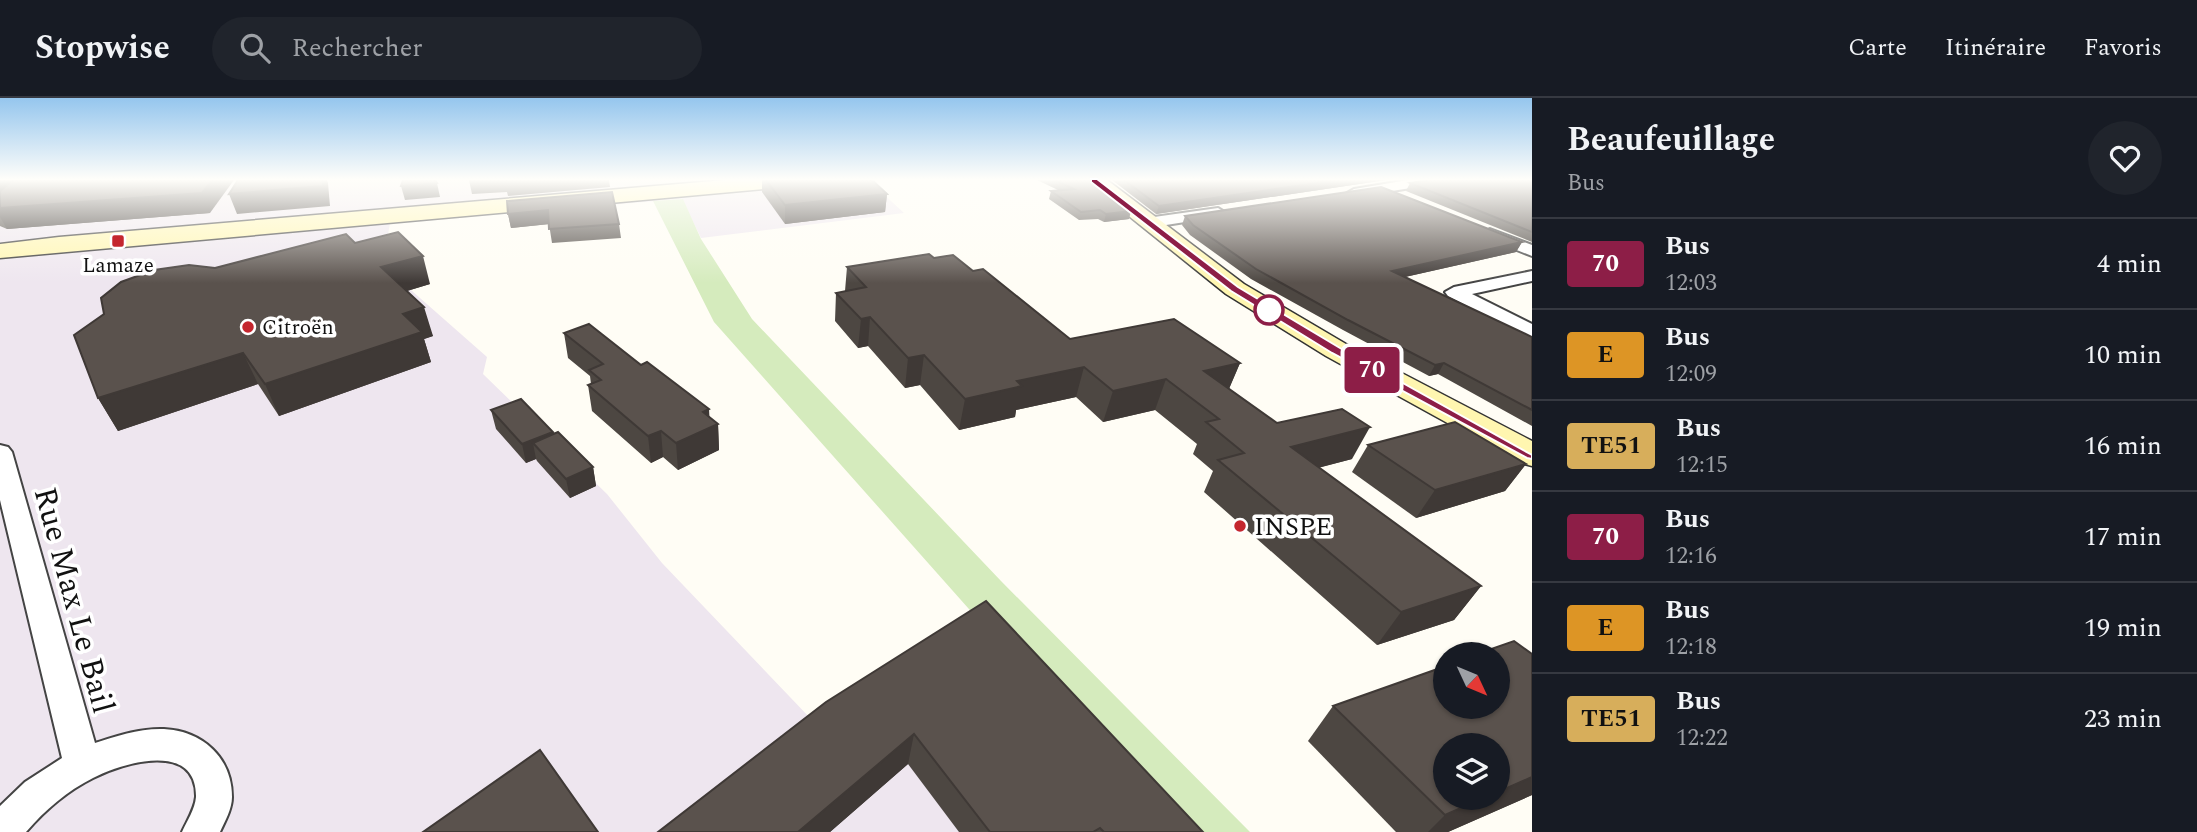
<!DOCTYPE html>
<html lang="fr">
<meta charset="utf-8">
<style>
body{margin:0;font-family:Spectral,serif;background:#20242c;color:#f1f3f6;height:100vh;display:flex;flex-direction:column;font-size:26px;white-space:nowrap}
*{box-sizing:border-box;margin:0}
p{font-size:23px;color:#9ea1a6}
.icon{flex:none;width:38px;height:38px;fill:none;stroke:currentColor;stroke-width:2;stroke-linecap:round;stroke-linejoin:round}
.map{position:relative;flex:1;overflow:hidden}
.details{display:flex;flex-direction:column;background:#171b24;width:665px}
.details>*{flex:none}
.badge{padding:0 14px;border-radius:5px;font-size:24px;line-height:46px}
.needle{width:46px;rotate:134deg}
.tools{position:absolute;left:1433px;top:544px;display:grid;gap:14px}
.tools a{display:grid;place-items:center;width:77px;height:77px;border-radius:50%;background:#171b24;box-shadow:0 2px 5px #0004;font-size:35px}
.map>.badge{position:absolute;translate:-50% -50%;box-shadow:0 0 0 4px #fff}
.round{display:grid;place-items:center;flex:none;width:74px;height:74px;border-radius:37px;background:#20242c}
.overview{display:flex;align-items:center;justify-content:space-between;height:119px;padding:0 35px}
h1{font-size:33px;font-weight:700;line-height:52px}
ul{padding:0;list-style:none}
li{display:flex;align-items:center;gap:21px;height:91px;padding:0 35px;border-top:2px solid #363941}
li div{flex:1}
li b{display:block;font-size:26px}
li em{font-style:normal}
li .badge{min-width:77px;font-weight:700;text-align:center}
header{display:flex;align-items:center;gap:42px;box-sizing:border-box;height:98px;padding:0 35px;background:#171b24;border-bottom:2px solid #363941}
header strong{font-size:33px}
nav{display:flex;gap:38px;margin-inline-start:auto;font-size:24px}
.search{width:490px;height:63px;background:#20242c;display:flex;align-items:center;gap:18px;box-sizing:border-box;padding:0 24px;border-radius:38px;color:#9ea1a6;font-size:26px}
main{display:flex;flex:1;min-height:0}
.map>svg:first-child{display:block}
</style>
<header>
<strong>Stopwise</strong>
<div class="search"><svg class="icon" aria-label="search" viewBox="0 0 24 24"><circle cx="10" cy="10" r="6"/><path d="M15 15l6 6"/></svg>Rechercher</div>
<nav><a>Carte</a><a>Itinéraire</a><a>Favoris</a></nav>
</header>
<main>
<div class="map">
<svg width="1532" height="734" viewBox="0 0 1532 734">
<rect width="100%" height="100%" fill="#fffdf5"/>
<polygon fill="#eee6ef" points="0,82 868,82 904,115 701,140 682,101 390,125 385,154 395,178 487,259 483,276 607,396 662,465 811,621 1167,734 0,734"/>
<polygon fill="#d5ebbd" points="683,101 701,141 752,221 1001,483 1250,734 1167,734 714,224 653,103"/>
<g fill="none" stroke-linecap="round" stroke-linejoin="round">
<defs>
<g id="street">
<polygon points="1408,82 1443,82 1436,86 1354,99 1347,95 1354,91"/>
<polygon points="1218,110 1226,115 1223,118 1147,130 1139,125 1147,120"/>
<polygon points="1490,131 1532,147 1532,158 1484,139 1482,136"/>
<polygon points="1532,173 1532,183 1472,196 1532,226 1532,241 1448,198 1445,194 1454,189"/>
<path d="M0 347 8 349 12 354 95 645C117 638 140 630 164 631 202 633 232 659 232 699 232 711 225 723 220 734H182C187 723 195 711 196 699 197 643 124 664 93 680 67 693 45 712 26 734H0V708L25 684 62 660 0 402Z"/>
</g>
<g id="secondary">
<polygon points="725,82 808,82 798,88 0,160 0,146 59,139"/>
<polygon points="1084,82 1107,82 1244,186 1346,246 1532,343 1532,368 1520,365 1326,258 1226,196"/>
</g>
</defs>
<use href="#street" stroke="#444" stroke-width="4"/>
<use href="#secondary" stroke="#333" stroke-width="3"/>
<use href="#street" fill="#fff" fill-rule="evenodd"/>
<use href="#secondary" fill="#fff6b0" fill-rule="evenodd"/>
</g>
<g fill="#4d4742">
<polygon points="0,82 210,115 7,131 0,128"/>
<polygon points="762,82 872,82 887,96 885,114 785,126 762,94"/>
<polygon points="1037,82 1092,82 1129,121 1104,124 1098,121 1079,122 1049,101 1051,93 1058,92"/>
<polygon points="1112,82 1386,82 1156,116"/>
<polygon points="1532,82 1532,144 1406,93 1410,85"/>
<polygon points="508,116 619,126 621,140 552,145 549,126 511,130"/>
<polygon points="1185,118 1522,144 1516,154 1405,179 1532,239 1532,328 1438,276 1429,278 1343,232 1251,181 1190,137 1182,127"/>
<polygon points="355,145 430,186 407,193 433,238 424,241 431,264 279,318 258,286 118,333 98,300"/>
<polygon points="934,160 973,173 1070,241 1240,265 1229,291 1277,325 1352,361 1318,370 1481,488 1454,522 1377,547 1204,394 1213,373 1193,356 1197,346 1155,312 1103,324 1076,299 1016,312 1015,319 959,332 920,287 905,290 868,248 858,250 835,223 836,195 845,193 847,169"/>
<polygon points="564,235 641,267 709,311 709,319 718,326 719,352 678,372 663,359 651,365 592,313 588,287 591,286 590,278 568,260"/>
<polygon points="491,312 553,334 554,336 593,369 596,388 570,400 537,363 536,361 526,365 496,331"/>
<polygon points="1368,347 1526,366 1505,393 1416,420 1352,374"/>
<polygon points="1532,556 1532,697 1448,734 1396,734 1308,643 1333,608"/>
<polygon points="826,604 1203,734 959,734 908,666 830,734 658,734"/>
</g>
<g fill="#3f3936">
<polygon points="0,82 23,82 0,101"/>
<polygon points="212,82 234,82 210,115 7,131 0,119 0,110"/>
<polygon points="322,82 327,82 328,85 330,108 237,116 229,96"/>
<polygon points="469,82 609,82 610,89 508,98 507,94 472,96"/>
<polygon points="1337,82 1386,82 1156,116 1159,108"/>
<polygon points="437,85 440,99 405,102 401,88"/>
<polygon points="887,96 885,114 785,126 785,107"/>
<polygon points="548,112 550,126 511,130 508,116"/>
<polygon points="1131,113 1129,121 1104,124 1106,116"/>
<polygon points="1522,144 1516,154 1387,183 1392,173"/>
<polygon points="423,158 430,186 390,198 381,169"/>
<polygon points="424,209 433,238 424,241 431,264 279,318 265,286 403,216"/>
<polygon points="870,219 868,248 858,250 861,221"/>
<polygon points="243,255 258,286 118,333 98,300"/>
<polygon points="924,257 920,287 905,290 908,260"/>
<polygon points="1240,265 1227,295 1204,273"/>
<polygon points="1444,265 1438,276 1429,278 1435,267"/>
<polygon points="1084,269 1076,299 1016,312 1015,319 959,332 965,301 1017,283"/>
<polygon points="1166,281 1155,312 1103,324 1113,293"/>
<polygon points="709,311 710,330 718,326 719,352 678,372 676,345 703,314"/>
<polygon points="1370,329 1352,361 1274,381 1291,349"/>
<polygon points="661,333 663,359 651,365 648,338"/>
<polygon points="553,334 557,352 533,345 536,361 526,365 522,346"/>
<polygon points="1526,366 1505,393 1416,420 1435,392"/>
<polygon points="593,369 596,388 570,400 566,381"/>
<polygon points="1481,488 1454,522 1377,547 1401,514"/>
<polygon points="914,636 908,666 830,734 798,734"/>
<polygon points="1532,679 1532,697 1448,734 1428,734 1445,717 1484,700 1498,700 1498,694"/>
</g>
<g fill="#5a524d" stroke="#3f3936" stroke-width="2">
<polygon points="13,82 212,82 202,95 0,110 0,93"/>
<polygon points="238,82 322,82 323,88 229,96"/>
<polygon points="403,82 435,82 437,85 401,88"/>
<polygon points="766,82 872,82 887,96 785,107"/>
<polygon points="1055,82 1092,82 1131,113 1106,116 1100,112 1081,114 1051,93 1074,91"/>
<polygon points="1124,82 1337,82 1159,108"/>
<polygon points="1430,82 1532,82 1532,134 1410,85"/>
<polygon points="1381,89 1522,144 1392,173 1532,239 1532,312 1444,265 1435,267 1348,222 1256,171 1193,127 1185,118"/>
<polygon points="612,94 619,126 549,131 548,112 508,116 507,103"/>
<polygon points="398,134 423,158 381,169 424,209 403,216 422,234 265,286 243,255 98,300 74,237 104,216 101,200 121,184 154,172 189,167 215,170 346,136 355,145"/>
<polygon points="929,156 934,160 953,157 973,173 983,171 1070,241 1174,221 1240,265 1204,273 1277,325 1342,311 1370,329 1291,349 1481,488 1401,514 1218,362 1244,355 1206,324 1219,321 1166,281 1113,293 1084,269 1017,283 1022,288 965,301 924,257 908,260 870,219 861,221 836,195 866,189 847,169"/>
<polygon points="589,226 641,267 647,264 709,311 703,314 718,326 676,345 661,333 648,338 588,287 601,282 589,272 603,266 564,235"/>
<polygon points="521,301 553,334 522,346 491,312"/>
<polygon points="1455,324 1526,366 1435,392 1368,347"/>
<polygon points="558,334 593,369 566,381 533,345"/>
<polygon points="986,503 1203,734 1104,734 1100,730 1093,734 990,734 914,636 798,734 658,734 826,604"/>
<polygon points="1514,543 1532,556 1532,679 1498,694 1498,648 1446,648 1446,700 1484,700 1445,717 1333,608 1446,568 1446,609 1498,609 1498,556 1477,556"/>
<polygon points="540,652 598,734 423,734"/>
</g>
<linearGradient id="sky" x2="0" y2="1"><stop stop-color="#95c6ee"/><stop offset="0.44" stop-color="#fffefa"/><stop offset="1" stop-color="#fffefa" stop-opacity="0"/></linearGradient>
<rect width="1532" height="185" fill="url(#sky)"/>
<polygon fill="#8d1e47" stroke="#fff" stroke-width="2" points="1091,81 1097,81 1238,189 1340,250 1532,357 1532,361 1527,360 1332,255 1231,193 1091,84"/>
<g fill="#c4262e" stroke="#fff" stroke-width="2.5">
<rect x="111" y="136" width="14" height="14" rx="3.5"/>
<circle cx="248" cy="229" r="7"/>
<circle cx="1240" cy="428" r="7"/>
</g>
<circle fill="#fff" stroke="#8d1e47" stroke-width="3.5" cx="1269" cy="212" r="14"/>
<g text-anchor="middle" stroke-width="7" stroke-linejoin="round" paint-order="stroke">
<g font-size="21" fill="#111" stroke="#fff">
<text x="118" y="174">Lamaze</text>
<text x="262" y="236" text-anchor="start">Citroën</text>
</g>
<g font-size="26" fill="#111" stroke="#fff" text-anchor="start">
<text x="1254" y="437">INSPE</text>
</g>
<g font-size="32" fill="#111" stroke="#fff">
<text transform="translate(75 502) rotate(75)" y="11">Rue Max Le Bail</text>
</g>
</g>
</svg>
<div class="tools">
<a><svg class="needle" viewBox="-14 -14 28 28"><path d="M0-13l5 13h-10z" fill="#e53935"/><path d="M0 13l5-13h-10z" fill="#9ea1a6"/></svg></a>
<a><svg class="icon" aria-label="layers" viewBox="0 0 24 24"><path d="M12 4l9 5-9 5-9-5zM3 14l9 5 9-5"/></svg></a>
</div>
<b class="badge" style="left:1372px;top:272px;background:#8d1e47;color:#fff">70</b>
</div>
<section class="details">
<div class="overview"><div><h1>Beaufeuillage</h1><p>Bus</p></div><a class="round"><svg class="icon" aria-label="heart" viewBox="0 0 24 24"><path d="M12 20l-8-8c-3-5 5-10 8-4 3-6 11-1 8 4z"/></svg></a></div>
<ul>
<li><span class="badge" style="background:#8d1e47;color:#fff">70</span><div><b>Bus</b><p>12:03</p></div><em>4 min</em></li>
<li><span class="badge" style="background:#dd9525;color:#111">E</span><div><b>Bus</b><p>12:09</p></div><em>10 min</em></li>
<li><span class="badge" style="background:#d7ae5b;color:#111">TE51</span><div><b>Bus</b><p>12:15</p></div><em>16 min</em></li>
<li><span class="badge" style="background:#8d1e47;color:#fff">70</span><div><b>Bus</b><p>12:16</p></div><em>17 min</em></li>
<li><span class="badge" style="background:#dd9525;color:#111">E</span><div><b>Bus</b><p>12:18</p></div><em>19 min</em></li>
<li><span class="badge" style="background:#d7ae5b;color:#111">TE51</span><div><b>Bus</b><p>12:22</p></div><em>23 min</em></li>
</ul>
</section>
</main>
